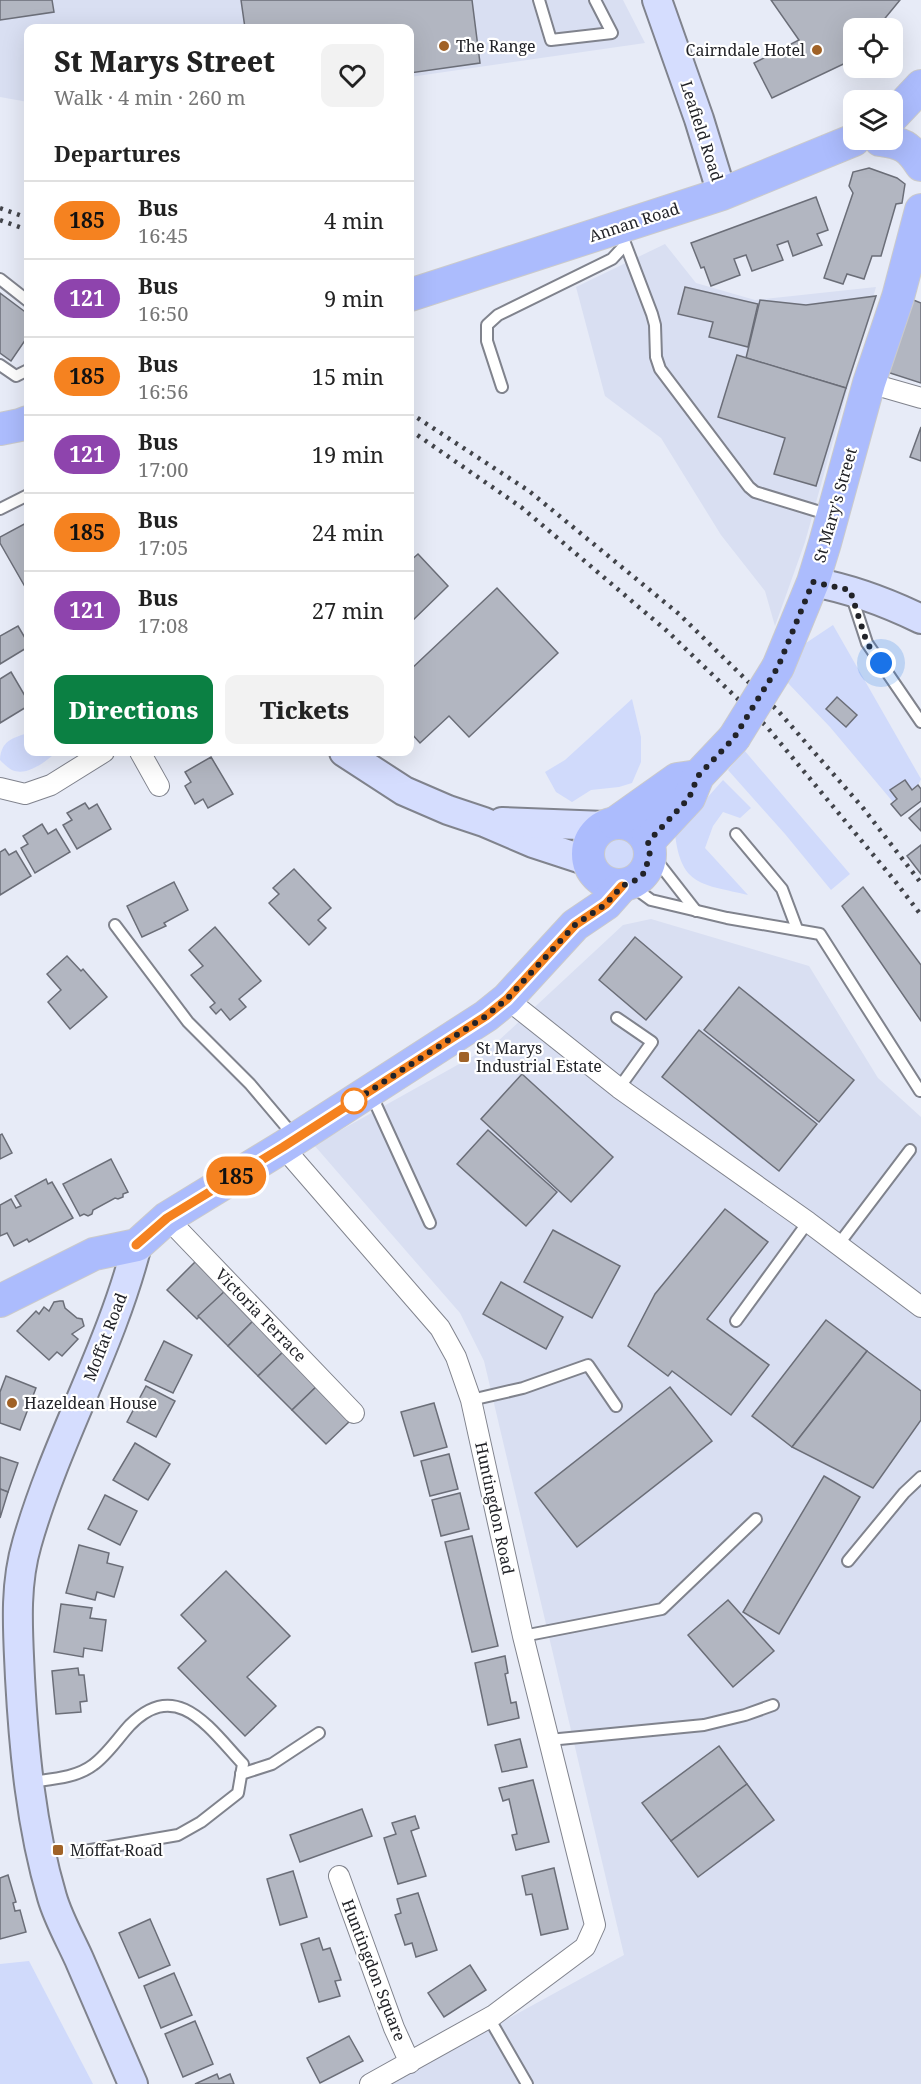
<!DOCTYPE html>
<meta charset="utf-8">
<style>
body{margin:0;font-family:"Noto Serif",serif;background:#f2f2f2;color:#222;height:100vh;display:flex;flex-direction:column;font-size:22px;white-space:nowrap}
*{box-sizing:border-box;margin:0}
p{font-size:20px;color:#767676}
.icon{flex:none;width:33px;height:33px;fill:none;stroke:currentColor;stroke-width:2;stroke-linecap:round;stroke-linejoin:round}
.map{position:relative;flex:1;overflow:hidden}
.details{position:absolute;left:24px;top:24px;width:390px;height:732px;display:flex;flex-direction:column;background:#fff;border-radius:12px;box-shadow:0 6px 24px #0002}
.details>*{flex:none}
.badge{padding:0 12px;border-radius:20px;font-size:21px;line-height:39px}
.fabs{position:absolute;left:843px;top:18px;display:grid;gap:12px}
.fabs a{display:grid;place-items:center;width:60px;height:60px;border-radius:12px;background:#fff;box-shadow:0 6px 24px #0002;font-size:30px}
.you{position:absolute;width:30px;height:30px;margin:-15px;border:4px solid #fff;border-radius:50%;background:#1a73e8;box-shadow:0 0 0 9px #1a73e833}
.map>.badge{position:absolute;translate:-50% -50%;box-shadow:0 0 0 3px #fff}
h2{padding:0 30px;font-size:22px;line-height:54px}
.round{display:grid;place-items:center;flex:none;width:63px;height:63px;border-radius:12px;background:#f2f2f2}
.summary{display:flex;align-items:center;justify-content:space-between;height:102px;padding:0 30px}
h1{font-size:28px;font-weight:800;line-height:45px}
.button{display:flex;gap:12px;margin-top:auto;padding:12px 30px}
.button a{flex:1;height:69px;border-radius:12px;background:#0b8043;color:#fff;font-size:24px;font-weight:800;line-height:69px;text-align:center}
.button a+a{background:#f2f2f2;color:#222}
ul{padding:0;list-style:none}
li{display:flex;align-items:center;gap:18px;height:78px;padding:0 30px;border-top:2px solid #e0e0e0}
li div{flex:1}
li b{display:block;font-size:22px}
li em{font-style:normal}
li .badge{min-width:66px;font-weight:700;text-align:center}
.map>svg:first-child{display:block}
</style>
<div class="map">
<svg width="921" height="2084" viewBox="0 0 921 2084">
<rect width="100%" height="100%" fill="#e7ebf7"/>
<g fill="#d9dff2">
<polygon points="0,0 623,0 645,43 410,77 410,28 28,28 28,102 0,97"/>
<polygon points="665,244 696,283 755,300 876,287 805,542 775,626 765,591 721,535 661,438 605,396 576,287"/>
<polygon points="651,919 809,966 878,1078 921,1117 921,2084 389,2084 624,1955 484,1361 460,1313 314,1145 495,1044 623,925"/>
</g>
<g fill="#d0dafb">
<polygon points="833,625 921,779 918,785 912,790 904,780 890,790 897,799 893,802 830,727 788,683 786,678 800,647"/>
<polygon points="632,699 641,737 641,762 632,783 619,787 591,790 572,802 556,792 545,772 565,760"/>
<path d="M28 733V752H57C46 761 27 777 12 770 8 768 3 763 0 760 1 741 12 738 28 733Z"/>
<polygon points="744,750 850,874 831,890 785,834 728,770"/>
<path d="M723 780 751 808 740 818 723 812 713 826 705 848 748 895C703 884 681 887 675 834Z"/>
<circle cx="619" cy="855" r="22"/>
<polygon points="29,1961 93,2084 0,2084 0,1964"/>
</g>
<g fill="#b2b6c1" stroke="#6b6e78" stroke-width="1.5">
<polygon points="0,0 52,0 54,12 0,20"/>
<polygon points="241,0 472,0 480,63 410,73 410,28 245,28"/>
<polygon points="771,0 900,0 877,28 854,28 854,59 772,98 754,63 799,40"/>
<polygon points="869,168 897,178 905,184 902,203 896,204 881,256 872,256 864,279 847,274 843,284 824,278 853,193 849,186 853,172"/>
<polygon points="816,197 828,230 817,234 822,245 793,256 788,241 777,245 783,260 752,271 746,255 734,259 740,275 711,286 704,267 701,268 691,243"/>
<polygon points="685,287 758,304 748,347 709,337 713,322 678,314"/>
<polygon points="0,293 28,314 28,336 11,361 0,353"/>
<polygon points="876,296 846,388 746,358 760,300 806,305"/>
<polygon points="911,299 921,303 921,383 887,372"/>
<polygon points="737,355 846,388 816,486 774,474 785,438 718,417"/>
<polygon points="921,427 921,461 910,457"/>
<polygon points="28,522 28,592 0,543 0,537"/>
<polygon points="418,554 448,586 410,623 410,561"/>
<polygon points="497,588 558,653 469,737 449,716 420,743 410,732 410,670"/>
<polygon points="18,626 28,643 28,647 0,664 0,636"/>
<polygon points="11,672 28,701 28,706 0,723 0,679"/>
<polygon points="837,697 857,715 846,727 826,709"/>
<polygon points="211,757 233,794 208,808 203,799 195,804 185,786 191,782 185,772"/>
<polygon points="905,780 912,790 918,785 921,789 921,801 901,816 891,804 897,799 890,790"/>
<polygon points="85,803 89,809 97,804 111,829 77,849 63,825 72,820 67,813"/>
<polygon points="921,808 921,831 909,818"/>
<polygon points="42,824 48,834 56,829 70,852 35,873 21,848 28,844 23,836"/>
<polygon points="921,845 921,874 907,856"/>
<polygon points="5,849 9,855 16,851 31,876 0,895 0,852"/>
<polygon points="294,869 331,908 318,920 326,928 309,945 269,903 279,894 273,888"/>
<polygon points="174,882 188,910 164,923 166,926 142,937 127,906"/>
<polygon points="863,887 921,965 921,1021 842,906"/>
<polygon points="215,927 261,981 239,999 246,1007 230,1020 221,1009 216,1014 210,1007 215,1003 191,975 203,966 189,950"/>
<polygon points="635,937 682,977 646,1020 599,980"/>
<polygon points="67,956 81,971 83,969 107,997 70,1029 48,1002 61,990 47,974"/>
<polygon points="739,987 854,1080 819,1122 704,1030"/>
<polygon points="699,1030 817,1124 779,1171 662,1077"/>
<polygon points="522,1074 613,1157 571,1202 481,1119"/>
<polygon points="488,1130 557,1192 526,1226 457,1164"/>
<polygon points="2,1134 12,1153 0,1159 0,1135"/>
<polygon points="111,1159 128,1192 123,1194 123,1197 118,1199 115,1198 93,1210 92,1214 88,1216 84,1214 80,1216 63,1184"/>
<polygon points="46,1179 48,1184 52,1182 73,1218 29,1242 27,1239 14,1246 7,1233 0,1236 0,1205 11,1199 16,1208 21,1206 15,1196"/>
<polygon points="725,1209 768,1242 707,1319 769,1365 731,1415 672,1371 668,1376 628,1346 655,1294"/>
<polygon points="553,1230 620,1266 592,1318 524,1282"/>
<polygon points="196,1261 226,1290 197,1319 167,1290"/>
<polygon points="501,1282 563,1317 546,1349 483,1314"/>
<polygon points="226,1290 254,1320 228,1346 198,1316"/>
<polygon points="60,1301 63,1301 65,1308 77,1318 82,1319 84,1326 72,1334 78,1339 62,1356 57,1352 49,1360 17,1331 36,1311 39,1314 44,1307 49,1311 54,1302"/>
<polygon points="254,1320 284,1351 258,1376 228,1346"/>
<polygon points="826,1320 867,1351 792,1447 752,1416"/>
<polygon points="164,1341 192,1355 173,1393 145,1380"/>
<polygon points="284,1351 317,1386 292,1410 258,1376"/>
<polygon points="867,1351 921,1391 921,1420 873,1488 792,1447"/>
<polygon points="6,1376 36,1388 20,1430 0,1423 0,1392"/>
<polygon points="146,1386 175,1401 156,1437 127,1422"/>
<polygon points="317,1386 351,1420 326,1444 292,1410"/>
<polygon points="670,1387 712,1441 577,1547 535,1493"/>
<polygon points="434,1403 447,1447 414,1456 401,1412"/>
<polygon points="135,1443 170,1464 148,1500 113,1480"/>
<polygon points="449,1454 458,1489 430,1496 421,1461"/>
<polygon points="0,1457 18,1463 8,1492 0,1489"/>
<polygon points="824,1476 860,1497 779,1634 743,1612"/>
<polygon points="0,1489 8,1492 0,1518"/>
<polygon points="460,1493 469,1529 441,1536 432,1500"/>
<polygon points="105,1495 137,1511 120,1545 88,1529"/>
<polygon points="472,1536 498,1646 472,1652 445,1542"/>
<polygon points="79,1545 109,1553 107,1563 123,1567 114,1597 97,1592 95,1600 66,1593"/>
<polygon points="226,1571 290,1636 247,1677 276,1706 245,1736 178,1668 206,1641 181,1615"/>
<polygon points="728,1600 774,1651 733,1687 688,1635"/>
<polygon points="61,1604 92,1608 90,1618 106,1620 102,1651 84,1648 83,1657 54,1652"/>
<polygon points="505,1656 508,1673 505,1674 511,1703 516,1702 519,1718 488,1725 475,1663"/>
<polygon points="78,1668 79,1675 84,1675 87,1701 80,1702 81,1712 56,1714 52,1671"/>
<polygon points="520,1739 527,1767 502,1772 495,1745"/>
<polygon points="719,1746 747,1784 671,1841 642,1803"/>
<polygon points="533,1780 549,1842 516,1850 512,1835 517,1834 509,1799 503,1801 499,1788"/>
<polygon points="747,1784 774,1820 698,1877 671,1841"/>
<polygon points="362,1809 372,1836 300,1862 290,1835"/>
<polygon points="415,1816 419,1828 411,1831 426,1876 398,1884 384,1838 396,1834 392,1823"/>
<polygon points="554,1868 568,1929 541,1935 532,1894 526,1895 522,1876"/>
<polygon points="293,1871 307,1917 280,1925 267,1879"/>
<polygon points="8,1875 16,1902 13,1903 15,1911 20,1910 26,1932 0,1939 0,1878"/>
<polygon points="418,1893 437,1950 416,1957 412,1943 405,1945 395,1915 401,1913 397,1899"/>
<polygon points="150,1919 170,1965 139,1978 119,1933"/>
<polygon points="319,1938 323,1950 330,1948 341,1980 335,1981 340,1996 319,2002 301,1944"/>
<polygon points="470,1965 486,1990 444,2017 428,1993"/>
<polygon points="174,1973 192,2015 161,2028 144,1986"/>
<polygon points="195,2021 213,2064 183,2077 165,2034"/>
<polygon points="349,2036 363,2061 320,2083 307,2058"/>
<polygon points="217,2074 219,2079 230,2074 234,2084 195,2084"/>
</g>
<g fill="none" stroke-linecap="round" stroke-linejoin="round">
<defs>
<g id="lane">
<polyline points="539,0 551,40 612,33 595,0"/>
<polyline points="620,230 652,314 655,325 656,357 660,369 749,487 755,492 830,515"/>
<polyline points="0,279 28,301"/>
<polyline points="0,365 16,376 28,370"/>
<polyline points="502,387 487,341 487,325 498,315 612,259 625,245"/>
<polyline points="0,509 28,495"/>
<polyline points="851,594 867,643 921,722"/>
<polyline points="736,834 782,889 797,929"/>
<polyline points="650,852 696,911"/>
<polyline points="629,884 651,900 727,918 820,934 920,1091"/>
<polyline points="115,925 188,1022 250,1084 294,1136"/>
<polyline points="617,1018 652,1042 619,1088"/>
<polyline points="371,1094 430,1223"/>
<polyline points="838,1245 910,1150"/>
<polyline points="736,1321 808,1222"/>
<polyline points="471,1400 523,1388 588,1365 616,1406"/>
<polyline points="848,1561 904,1493 921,1477"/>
<polyline points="523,1636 662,1609 756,1519"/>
<polyline points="549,1740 704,1725 745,1715 773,1705"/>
<polyline points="241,1774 272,1764 319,1733"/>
<path d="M31 1782C51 1779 76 1778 93 1765 107 1755 118 1738 130 1725 177 1677 210 1729 243 1764L238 1793 201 1822 178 1835 79 1852"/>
<polyline points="489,2018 527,2084"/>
</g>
<g id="street">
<polyline points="869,383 921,398"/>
<polyline points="140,752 159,786"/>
<polyline points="0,788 25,794 51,785 104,752"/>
<polyline points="507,999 619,1088 808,1222 921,1307"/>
<polyline points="283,1147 440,1328 456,1357 471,1400 523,1636 595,1925 585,1947 494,2015 370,2084"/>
<polyline points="167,1218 354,1413"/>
<polyline points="339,1876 394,2028 410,2063"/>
</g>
<g id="secondary">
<polyline points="657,0 699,119 722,194"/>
<path d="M813 582C851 589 886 602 921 619"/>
<polyline points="344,752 404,791 448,810 484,822 533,843 588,861"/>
<polyline points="502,822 605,826"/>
<path d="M133 2084C115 2042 97 2001 79 1959 70 1939 58 1918 52 1897 31 1826 24 1751 20 1678 18 1632 14 1587 27 1543 56 1441 111 1348 137 1245"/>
</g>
<g id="primary">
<polyline points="892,117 921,86"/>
<path d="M880 140C902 143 909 146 921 165"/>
<polyline points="410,295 722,194 854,140"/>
<polyline points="0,429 20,425 28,422"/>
<polyline points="778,667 813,582 825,543 869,383 898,297 921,210"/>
<circle cx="619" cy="854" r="31"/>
<polyline points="615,823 677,779 698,776"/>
<polyline points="648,842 689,798 698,776 734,738"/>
<polyline points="0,1301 94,1254 137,1245 167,1218 283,1147 486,1016 507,999 575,925 606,904 622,886"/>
</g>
</defs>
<use href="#lane" stroke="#80838d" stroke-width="14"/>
<use href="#street" stroke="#80838d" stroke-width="22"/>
<use href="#secondary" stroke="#80838d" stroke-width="32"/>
<use href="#primary" stroke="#cacacb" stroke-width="34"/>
<use href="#lane" stroke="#fff" stroke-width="10"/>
<use href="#street" stroke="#fff" stroke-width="20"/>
<use href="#secondary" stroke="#d5ddfe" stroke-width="28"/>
<use href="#primary" stroke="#acbcfd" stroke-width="32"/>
<g stroke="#42444a" stroke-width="4.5" stroke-dasharray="3 6" stroke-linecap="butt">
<polyline points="0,208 28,218"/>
<polyline points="0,220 28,230"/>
<polyline points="410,413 529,491 679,614 779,712 863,808 921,883"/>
<polyline points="410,430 521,507 667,631 767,727 895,881 921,915"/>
</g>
<defs>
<polyline id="primary-bridge" points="734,738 778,667"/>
</defs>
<use href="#primary-bridge" stroke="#cacacb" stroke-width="34" stroke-linecap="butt"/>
<use href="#primary-bridge" stroke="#acbcfd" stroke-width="32"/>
</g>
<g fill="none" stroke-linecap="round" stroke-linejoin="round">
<defs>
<polyline id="line" points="136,1245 167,1218 283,1147 486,1016 507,999 575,925 606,904 622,886"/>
</defs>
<use href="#line" stroke="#fff" stroke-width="14"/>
<use href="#line" stroke="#f58220" stroke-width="9"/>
<polyline stroke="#222328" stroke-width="6" stroke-dasharray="0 10.8" points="354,1101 351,1103 486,1016 507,999 575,925 606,904 622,886 638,879 645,872 650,852 648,842 689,798 698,776 734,738 756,702 778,667 813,582 850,590 867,643 881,663"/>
</g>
<g fill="#a06227" stroke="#fff" stroke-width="2">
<circle cx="444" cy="46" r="6"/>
<circle cx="817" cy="50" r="6"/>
<rect x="458" y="1051" width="12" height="12" rx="3"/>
<circle cx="12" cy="1403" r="6"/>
<rect x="52" y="1844" width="12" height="12" rx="3"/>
</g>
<circle fill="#fff" stroke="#f58220" stroke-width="3" cx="354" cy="1101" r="12"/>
<g text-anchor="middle" stroke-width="4.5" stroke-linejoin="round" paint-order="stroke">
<g font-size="16" fill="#222328" stroke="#fff" text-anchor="start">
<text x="456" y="52">The Range</text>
<text x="805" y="56" text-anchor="end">Cairndale Hotel</text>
<text x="476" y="1054">St Marys<tspan x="476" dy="18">Industrial Estate</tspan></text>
<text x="24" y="1409">Hazeldean House</text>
<text x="70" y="1856">Moffat Road</text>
</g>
<g font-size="16" fill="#222328" stroke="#fff">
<text transform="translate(702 131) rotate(72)" y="6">Leafield Road</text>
<text transform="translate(634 222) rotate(-18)" y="6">Annan Road</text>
<text transform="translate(835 505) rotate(-74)" y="6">St Mary's Street</text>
<text transform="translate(261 1315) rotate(46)" y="6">Victoria Terrace</text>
<text transform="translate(105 1337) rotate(-69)" y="6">Moffat Road</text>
<text transform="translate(495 1508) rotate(78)" y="6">Huntingdon Road</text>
<text transform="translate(374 1970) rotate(69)" y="6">Huntingdon Square</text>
</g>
</g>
</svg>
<div class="fabs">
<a><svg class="icon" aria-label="locate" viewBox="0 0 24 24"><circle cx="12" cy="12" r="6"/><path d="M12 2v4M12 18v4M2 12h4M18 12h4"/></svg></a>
<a><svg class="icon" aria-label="layers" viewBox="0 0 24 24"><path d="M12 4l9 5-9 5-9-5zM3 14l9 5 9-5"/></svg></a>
</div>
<div class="you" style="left:881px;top:663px"></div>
<b class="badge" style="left:236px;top:1176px;background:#f58220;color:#111">185</b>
<section class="details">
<div class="summary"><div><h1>St Marys Street</h1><p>Walk · 4 min · 260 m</p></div><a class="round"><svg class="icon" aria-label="heart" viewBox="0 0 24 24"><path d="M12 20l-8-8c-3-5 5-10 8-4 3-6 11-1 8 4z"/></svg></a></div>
<h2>Departures</h2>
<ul>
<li><span class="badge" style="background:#f58220;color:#111">185</span><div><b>Bus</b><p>16:45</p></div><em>4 min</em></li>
<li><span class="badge" style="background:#8e44ad;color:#fff">121</span><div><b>Bus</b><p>16:50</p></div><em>9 min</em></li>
<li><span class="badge" style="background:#f58220;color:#111">185</span><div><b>Bus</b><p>16:56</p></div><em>15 min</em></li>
<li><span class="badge" style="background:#8e44ad;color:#fff">121</span><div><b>Bus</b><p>17:00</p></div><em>19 min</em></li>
<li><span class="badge" style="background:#f58220;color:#111">185</span><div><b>Bus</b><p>17:05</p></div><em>24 min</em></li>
<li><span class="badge" style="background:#8e44ad;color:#fff">121</span><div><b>Bus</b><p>17:08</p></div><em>27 min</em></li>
</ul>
<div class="button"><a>Directions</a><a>Tickets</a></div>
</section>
</div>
